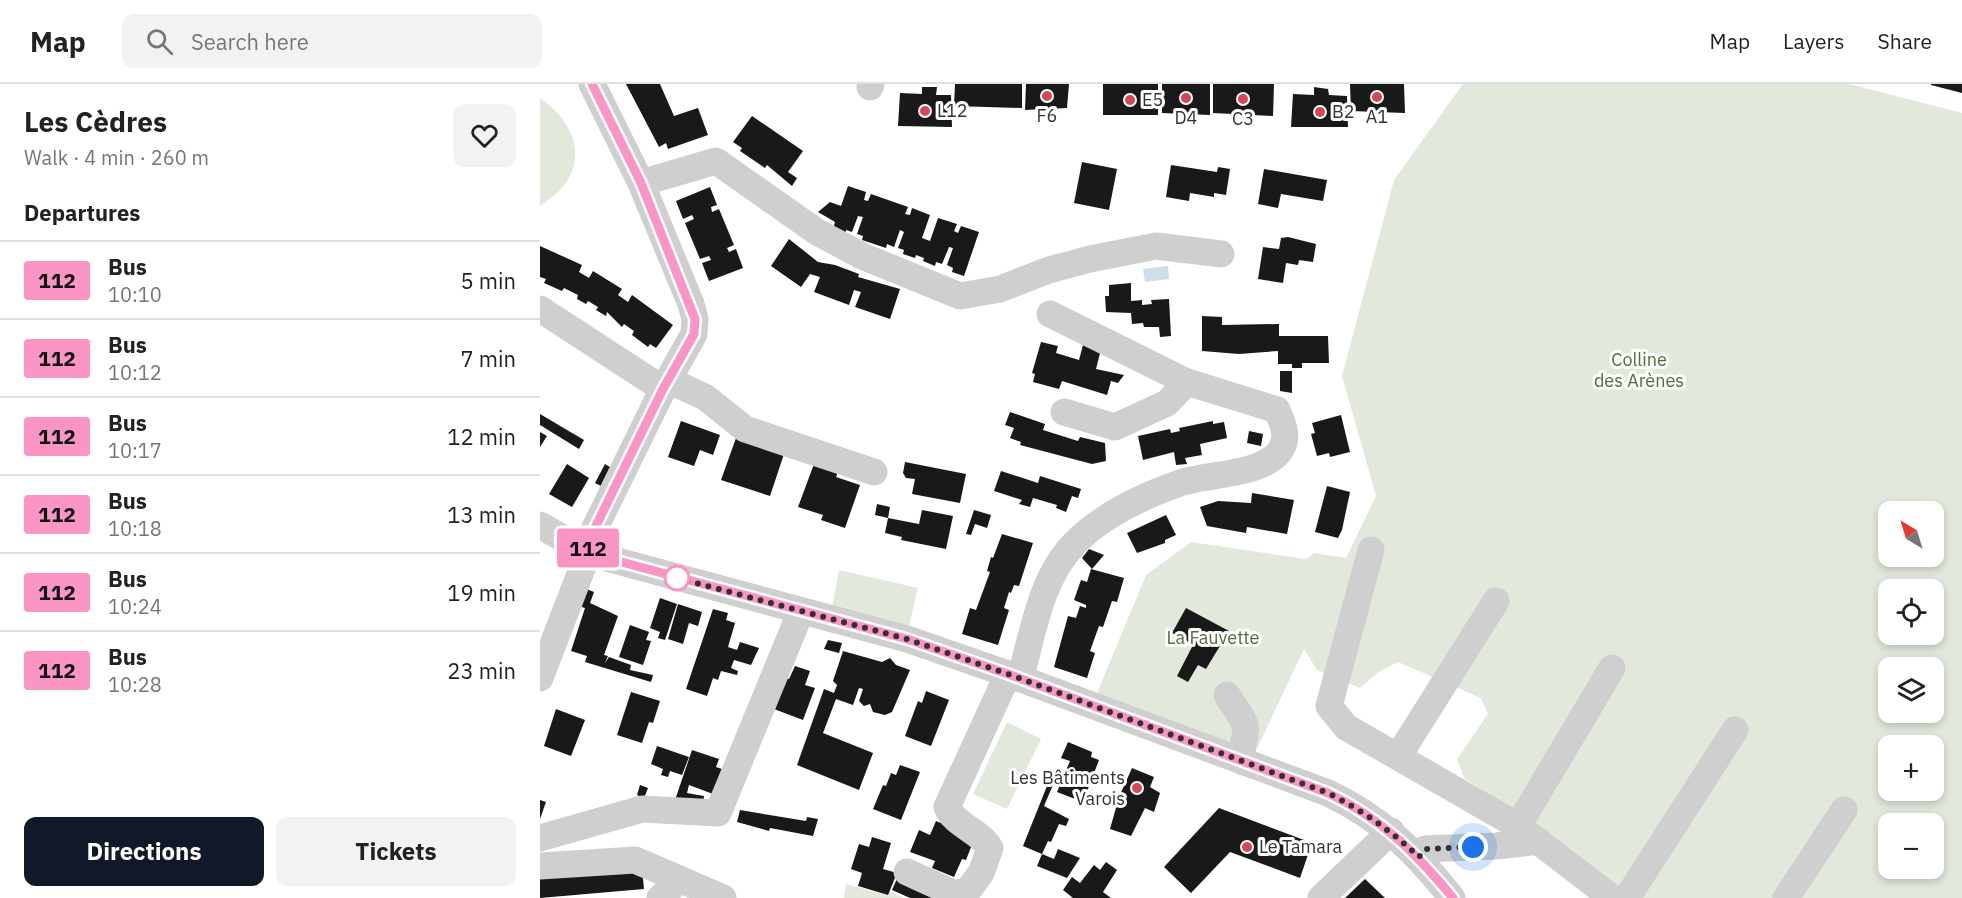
<!DOCTYPE html>
<meta charset="utf-8">
<style>
body{margin:0;font-family:"IBM Plex Sans",sans-serif;background:#f2f2f2;color:#222;height:100vh;display:flex;flex-direction:column;font-size:22px;white-space:nowrap}
*{box-sizing:border-box;margin:0}
p{font-size:20px;color:#767676}
.icon{flex:none;width:33px;height:33px;fill:none;stroke:currentColor;stroke-width:2;stroke-linecap:round;stroke-linejoin:round}
.map{position:relative;flex:1;overflow:hidden}
.side{display:flex;flex-direction:column;background:#fff;width:540px}
.side>*{flex:none}
.badge{padding:0 12px;border-radius:4px;font-size:21px;line-height:39px}
.needle{width:39px;rotate:322deg}
.controls{position:absolute;left:1338px;top:417px;display:grid;gap:12px}
.controls a{display:grid;place-items:center;width:66px;height:66px;border-radius:12px;background:#fff;box-shadow:0 3px 9px #0003;font-size:30px}
.you{position:absolute;width:30px;height:30px;margin:-15px;border:4px solid #fff;border-radius:50%;background:#1a73e8;box-shadow:0 0 0 9px #1a73e833}
.map>.badge{position:absolute;translate:-50% -50%;box-shadow:0 0 0 3px #fff}
h2{padding:0 24px;font-size:22px;line-height:54px}
.round{display:grid;place-items:center;flex:none;width:63px;height:63px;border-radius:12px;background:#f2f2f2}
.headline{display:flex;align-items:center;justify-content:space-between;height:102px;padding:0 24px}
h1{font-size:28px;font-weight:700;line-height:45px}
.primary-button{display:flex;gap:12px;margin-top:auto;padding:12px 24px}
.primary-button a{flex:1;height:69px;border-radius:12px;background:#111827;color:#fff;font-size:24px;font-weight:700;line-height:69px;text-align:center}
.primary-button a+a{background:#f2f2f2;color:#222}
ul{padding:0;list-style:none}
li{display:flex;align-items:center;gap:18px;height:78px;padding:0 24px;border-top:2px solid #e0e0e0}
li div{flex:1}
li b{display:block;font-size:22px}
li em{font-style:normal}
li .badge{min-width:66px;font-weight:700;text-align:center}
header{display:flex;align-items:center;gap:36px;box-sizing:border-box;height:84px;padding:0 30px;background:#fff;border-bottom:2px solid #e0e0e0}
header strong{font-size:28px}
nav{display:flex;gap:33px;margin-inline-start:auto;font-size:21px}
.search{width:420px;height:54px;background:#f2f2f2;display:flex;align-items:center;gap:15px;box-sizing:border-box;padding:0 21px;border-radius:12px;color:#767676;font-size:22px}
main{display:flex;flex:1;min-height:0}
.map>svg:first-child{display:block}
</style>
<header>
<strong>Map</strong>
<div class="search"><svg class="icon" aria-label="search" viewBox="0 0 24 24"><circle cx="10" cy="10" r="6"/><path d="M15 15l6 6"/></svg>Search here</div>
<nav><a>Map</a><a>Layers</a><a>Share</a></nav>
</header>
<main>
<section class="side">
<div class="headline"><div><h1>Les Cèdres</h1><p>Walk · 4 min · 260 m</p></div><a class="round"><svg class="icon" aria-label="heart" viewBox="0 0 24 24"><path d="M12 20l-8-8c-3-5 5-10 8-4 3-6 11-1 8 4z"/></svg></a></div>
<h2>Departures</h2>
<ul>
<li><span class="badge" style="background:#fa95c5;color:#111">112</span><div><b>Bus</b><p>10:10</p></div><em>5 min</em></li>
<li><span class="badge" style="background:#fa95c5;color:#111">112</span><div><b>Bus</b><p>10:12</p></div><em>7 min</em></li>
<li><span class="badge" style="background:#fa95c5;color:#111">112</span><div><b>Bus</b><p>10:17</p></div><em>12 min</em></li>
<li><span class="badge" style="background:#fa95c5;color:#111">112</span><div><b>Bus</b><p>10:18</p></div><em>13 min</em></li>
<li><span class="badge" style="background:#fa95c5;color:#111">112</span><div><b>Bus</b><p>10:24</p></div><em>19 min</em></li>
<li><span class="badge" style="background:#fa95c5;color:#111">112</span><div><b>Bus</b><p>10:28</p></div><em>23 min</em></li>
</ul>
<div class="primary-button"><a>Directions</a><a>Tickets</a></div>
</section>
<div class="map">
<svg width="1422" height="814" viewBox="0 0 1422 814">
<rect width="100%" height="100%" fill="#fff"/>
<g fill="#e2e8dc" fill-rule="evenodd">
<path d="M923 0H1309L1422 29V814H1087L1006 746 924 694 917 675 948 630 941 614 858 578 839 588 820 604 777 586 764 565 712 675 554 616 606 491 651 458 766 475 774 469 806 474 836 412 802 292 854 96ZM1348 428H1394V472H1348ZM1348 506H1394V550H1348ZM1348 584H1394V628H1348ZM1348 662H1394V706H1348ZM1348 740H1394V784H1348Z"/>
<path d="M0 14C29 34 48 68 25 100 19 109 8 116 0 122Z"/>
<polygon points="299,486 378,504 369,542 292,523"/>
<polygon points="467,638 501,655 467,725 433,710"/>
<polygon points="306,800 347,811 349,806 363,814 304,814"/>
</g>
<polygon fill="#cddfe8" points="628,182 629,195 605,198 603,185"/>
<g fill="#191919">
<polygon points="86,0 120,0 134,32 158,24 168,51 128,65 126,59 119,63"/>
<polygon points="415,0 482,0 482,24 414,22"/>
<polygon points="486,0 529,0 527,24 485,26"/>
<rect x="563" y="0" width="55" height="31"/>
<polygon points="622,0 670,0 670,31 622,29"/>
<polygon points="673,0 734,0 733,32 673,29"/>
<polygon points="810,0 864,0 865,29 811,27"/>
<polygon points="1391,0 1422,0 1422,9 1391,1"/>
<polygon points="382,3 397,3 396,11 411,11 412,43 358,42 360,9 382,10"/>
<polygon points="774,3 788,5 789,11 807,12 808,43 751,43 753,10 774,11"/>
<polygon points="212,32 263,67 248,88 257,94 252,102 227,81 225,84 200,67 202,64 193,58"/>
<polygon points="542,78 577,85 569,126 534,119"/>
<polygon points="631,81 677,88 678,83 690,85 686,111 674,109 674,113 650,109 649,117 626,113"/>
<polygon points="724,85 787,96 783,117 741,110 738,124 718,120"/>
<polygon points="308,102 326,108 324,116 328,117 331,110 368,123 365,130 370,131 372,124 390,131 382,154 390,157 398,134 417,140 414,147 418,149 421,142 439,148 424,192 412,188 413,184 407,181 413,164 409,163 402,180 396,178 395,182 383,177 384,174 376,171 375,174 363,170 364,166 358,164 364,148 360,146 354,163 347,160 346,164 322,156 323,152 317,150 323,133 318,132 312,148 306,146 305,150 293,145 295,138 278,128 290,118 301,122"/>
<polygon points="170,103 177,121 171,123 172,128 179,125 194,161 187,164 189,168 196,165 203,184 169,197 162,179 171,176 169,172 160,175 145,139 154,135 152,131 143,135 136,117"/>
<polygon points="748,153 776,160 773,178 759,176 758,181 746,179 743,199 718,195 723,163 739,165 741,154"/>
<polygon points="249,155 278,178 295,181 319,190 318,193 360,205 350,235 315,223 321,208 314,206 309,221 274,208 280,193 270,190 261,203 231,182"/>
<polygon points="0,162 42,181 39,188 49,194 53,187 82,205 78,211 88,218 92,211 133,241 116,264 110,260 108,263 92,251 94,247 84,240 82,243 67,228 66,232 56,226 58,223 48,217 46,220 37,215 38,211 24,204 22,207 4,199 6,195 0,193"/>
<polygon points="591,199 591,217 602,216 602,221 612,220 611,216 629,215 631,252 620,253 619,243 604,243 603,239 592,240 591,229 566,228 565,212 569,212 569,201"/>
<polygon points="662,232 682,233 682,241 739,240 739,252 788,252 789,279 762,279 762,284 752,284 752,280 738,280 738,267 699,270 662,267"/>
<polygon points="501,258 518,262 516,269 539,276 543,261 560,269 556,285 584,291 578,299 571,297 567,311 522,297 519,305 493,298 495,290 492,289"/>
<polygon points="740,287 752,287 752,309 740,307"/>
<polygon points="470,328 505,340 503,346 538,357 540,353 565,359 566,377 552,380 480,361 481,358 470,354 474,344 465,341"/>
<polygon points="0,330 44,356 39,365 0,341"/>
<polygon points="801,331 810,368 790,373 789,369 777,372 771,350 775,349 772,339"/>
<polygon points="141,337 180,351 173,371 160,366 154,382 128,373"/>
<polygon points="673,337 673,340 684,338 687,354 660,360 662,371 645,374 647,380 636,381 634,368 603,376 598,352 630,345 631,349 640,347 639,344"/>
<polygon points="709,347 723,350 721,362 707,359"/>
<polygon points="0,348 7,352 0,363"/>
<polygon points="196,354 244,370 230,412 181,396"/>
<polygon points="365,378 426,390 420,419 372,410 375,395 366,394 363,389"/>
<polygon points="27,380 49,394 32,423 9,410"/>
<polygon points="65,380 70,383 61,402 55,399"/>
<polygon points="274,380 298,388 296,393 320,401 305,444 281,436 283,431 258,423"/>
<polygon points="461,387 498,399 500,392 541,405 538,414 532,412 526,428 516,424 517,421 493,414 490,423 479,420 482,416 454,407"/>
<polygon points="787,402 810,408 802,446 798,454 775,448"/>
<polygon points="712,409 754,416 747,450 707,443 706,449 667,442 660,423 678,417 711,419"/>
<polygon points="337,420 350,423 348,434 335,431"/>
<polygon points="382,426 413,432 406,465 361,456 362,453 345,449 348,434 379,440"/>
<polygon points="434,426 451,431 447,444 435,440 431,451 426,450"/>
<polygon points="626,431 636,451 625,456 625,459 597,469 587,449"/>
<polygon points="462,450 493,459 479,502 474,501 471,509 469,508 464,524 469,526 458,561 422,550 430,524 436,526 450,488 447,487 451,473 453,474"/>
<polygon points="549,465 564,471 552,485 542,474"/>
<polygon points="551,485 584,494 577,518 572,517 563,543 559,542 550,567 555,569 547,594 514,583 528,532 536,534 540,522 546,524 546,521 534,516 541,496 547,498"/>
<polygon points="44,504 54,508 50,519 78,532 64,571 68,572 65,579 69,573 91,581 90,586 113,591 111,598 45,578 47,572 31,567 45,524 38,522"/>
<polygon points="120,514 137,520 125,556 118,554 120,548 110,544"/>
<polygon points="138,520 162,528 158,542 149,539 143,560 128,555"/>
<polygon points="646,524 689,547 666,585 658,581 648,598 637,592 653,561 632,549"/>
<polygon points="173,525 188,529 186,536 195,539 188,563 197,566 200,558 219,564 211,581 194,576 191,584 198,587 197,591 181,587 178,596 173,594 167,612 146,605"/>
<polygon points="90,541 109,548 106,556 111,557 103,581 79,573"/>
<polygon points="288,556 302,559 299,569 284,565"/>
<polygon points="303,567 342,578 350,574 356,581 370,586 352,628 345,631 333,628 330,620 324,622 319,617 323,605 319,604 313,621 296,615 283,649 333,669 319,706 257,681 284,605 294,609 297,601 293,597"/>
<polygon points="255,582 270,587 265,601 275,604 263,636 226,622 241,592 249,595"/>
<polygon points="386,607 409,616 391,662 365,652 378,617 382,619"/>
<polygon points="91,608 120,617 113,639 109,638 102,659 77,651"/>
<polygon points="16,625 45,636 31,672 4,662"/>
<polygon points="528,658 552,668 551,673 559,676 543,718 517,708 530,677 521,674"/>
<polygon points="117,662 149,673 142,691 130,687 128,693 121,691 123,685 111,680"/>
<polygon points="152,666 179,675 176,683 182,685 173,710 149,701 147,709 164,712 163,720 134,719"/>
<polygon points="360,681 380,688 361,736 333,725 343,701 346,702 351,689 356,691"/>
<polygon points="592,684 614,693 610,703 620,709 614,728 605,724 591,752 570,745 579,713"/>
<polygon points="511,692 516,694 504,722 529,735 526,742 519,740 511,758 508,757 502,770 514,775 518,765 540,774 527,794 497,782 502,770 483,762"/>
<polygon points="100,701 108,704 104,714 97,711"/>
<polygon points="0,716 6,718 0,735"/>
<polygon points="679,724 772,759 760,794 690,768 651,809 624,783"/>
<polygon points="200,726 266,737 267,733 278,735 273,752 230,744 229,747 197,738"/>
<polygon points="396,737 435,753 426,776 422,775 414,793 392,784 395,777 370,768 379,746 390,751"/>
<polygon points="332,753 351,759 343,785 357,789 348,811 318,802 322,789 311,785 319,760 329,763"/>
<polygon points="566,778 577,786 563,808 571,814 533,814 523,806 532,793 540,799 554,781 560,786"/>
<polygon points="102,784 104,805 0,814 0,793"/>
<polygon points="359,790 398,814 370,814 352,806"/>
<polygon points="825,795 845,814 805,814"/>
</g>
<g fill="none" stroke-linecap="round" stroke-linejoin="round">
<g stroke="#cfcfcf" stroke-width="27">
<polyline points="330,3 331,0"/>
<polyline points="101,99 176,77 277,148 322,172 420,212 460,205 509,186 550,175 616,162 681,170"/>
<polyline points="0,225 123,305"/>
<polyline points="128,296 165,313 205,345 334,388"/>
<polyline points="524,328 575,343 627,319 647,298"/>
<path d="M0 441 48 469 367 555 468 590 788 709C842 735 875 767 912 814"/>
<polyline points="831,466 789,622 806,643 978,742 1072,814"/>
<polyline points="0,594 48,469 48,458 123,305 154,250 155,235 151,220 101,99 52,0"/>
<path d="M480 595C493 550 500 495 534 460 561 432 603 412 640 399 666 390 722 391 739 368 750 354 743 340 737 326L647 298 510 230"/>
<path d="M687 611C692 620 702 631 705 641 708 654 698 666 703 678"/>
<polyline points="859,671 956,517"/>
<polyline points="978,742 1072,584"/>
<polyline points="0,754 102,725 178,729 261,527"/>
<polyline points="879,773 885,765 957,762 999,757"/>
<polyline points="0,782 95,776 183,814"/>
<path d="M367 788 413 809 427 808 441 789 450 764C440 747 414 741 407 723L468 590"/>
<polyline points="120,814 130,805 137,794"/>
<polyline points="781,814 851,747"/>
<polyline points="1087,814 1195,646"/>
<polyline points="1246,814 1304,726"/>
</g>
</g>
<g fill="none" stroke-linecap="round" stroke-linejoin="round">
<defs>
<path id="line" d="M52 0 101 99 155 235 154 250 123 305 48 458V469L367 555 468 590 788 709C842 735 875 768 913 814"/>
</defs>
<use href="#line" stroke="#fff" stroke-width="14"/>
<use href="#line" stroke="#fa95c5" stroke-width="9"/>
<path stroke="#323232" stroke-width="6" stroke-dasharray="0 10.8" d="M137 494 367 555 468 590 788 709C822 726 851 747 879 773L885 765 933 763"/>
</g>
<g fill="#d64754" stroke="#fff" stroke-width="2">
<circle cx="507" cy="12" r="6"/>
<circle cx="837" cy="13" r="6"/>
<circle cx="646" cy="14" r="6"/>
<circle cx="703" cy="15" r="6"/>
<circle cx="590" cy="16" r="6"/>
<circle cx="385" cy="27" r="6"/>
<circle cx="780" cy="28" r="6"/>
<circle cx="597" cy="704" r="6"/>
<circle cx="707" cy="763" r="6"/>
</g>
<circle fill="#fff" stroke="#fa95c5" stroke-width="3" cx="137" cy="494" r="12"/>
<g text-anchor="middle" stroke-width="6" stroke-linejoin="round" paint-order="stroke">
<g font-size="18" fill="#323232" stroke="#fff" text-anchor="start">
<text x="602" y="22">E5</text>
<text x="397" y="33">L12</text>
<text x="792" y="34">B2</text>
<text x="507" y="38" text-anchor="middle">F6</text>
<text x="837" y="39" text-anchor="middle">A1</text>
<text x="646" y="40" text-anchor="middle">D4</text>
<text x="703" y="41" text-anchor="middle">C3</text>
<text x="585" y="700" text-anchor="end">Les Bâtiments<tspan x="585" dy="21">Varois</tspan></text>
<text x="719" y="769">Le Tamara</text>
</g>
<g font-size="18" fill="#566a43" stroke="#fff">
<text x="1099" y="282">Colline<tspan x="1099" dy="21">des Arènes</tspan></text>
<text x="673" y="560">La Fauvette</text>
</g>
</g>
</svg>
<div class="controls">
<a><svg class="needle" viewBox="-14 -14 28 28"><path d="M0-13l5 13h-10z" fill="#e53935"/><path d="M0 13l5-13h-10z" fill="#767676"/></svg></a>
<a><svg class="icon" aria-label="locate" viewBox="0 0 24 24"><circle cx="12" cy="12" r="6"/><path d="M12 2v4M12 18v4M2 12h4M18 12h4"/></svg></a>
<a><svg class="icon" aria-label="layers" viewBox="0 0 24 24"><path d="M12 4l9 5-9 5-9-5zM3 14l9 5 9-5"/></svg></a>
<a>+</a>
<a>−</a>
</div>
<div class="you" style="left:933px;top:763px"></div>
<b class="badge" style="left:48px;top:464px;background:#fa95c5;color:#111">112</b>
</div>
</main>
